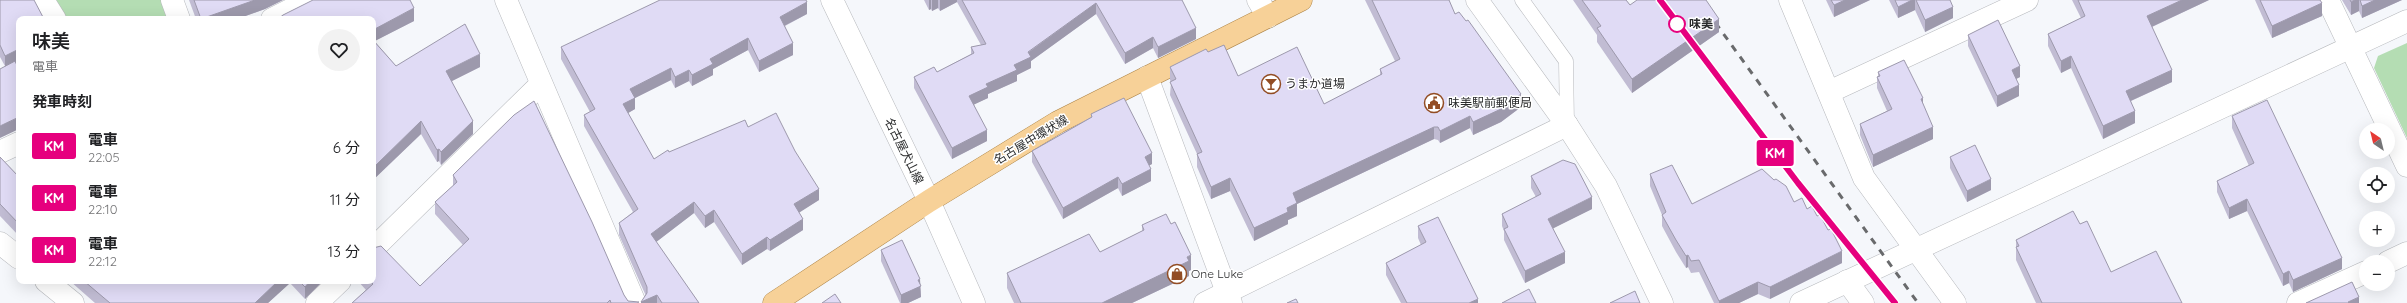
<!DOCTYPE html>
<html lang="ja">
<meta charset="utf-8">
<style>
body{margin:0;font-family:Quicksand,"Noto Sans JP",sans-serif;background:#f2f2f2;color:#202124;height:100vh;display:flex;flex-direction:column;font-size:15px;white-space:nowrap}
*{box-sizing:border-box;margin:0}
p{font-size:13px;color:#757577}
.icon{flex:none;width:22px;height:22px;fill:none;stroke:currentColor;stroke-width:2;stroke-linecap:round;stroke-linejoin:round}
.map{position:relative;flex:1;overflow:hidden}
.drawer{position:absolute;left:16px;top:16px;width:360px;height:268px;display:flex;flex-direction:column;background:#fff;border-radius:8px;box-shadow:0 4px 16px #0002}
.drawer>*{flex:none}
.badge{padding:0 8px;border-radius:3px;font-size:14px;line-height:26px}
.needle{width:26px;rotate:325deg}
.fabs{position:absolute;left:2359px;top:123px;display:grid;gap:8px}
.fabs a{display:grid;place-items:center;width:36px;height:36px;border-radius:50%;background:#fff;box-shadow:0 4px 16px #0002;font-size:20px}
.map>.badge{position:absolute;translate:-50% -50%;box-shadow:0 0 0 2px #fff}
h2{padding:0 16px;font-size:15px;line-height:36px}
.round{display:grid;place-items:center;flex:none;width:42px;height:42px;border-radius:21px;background:#f2f2f2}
.summary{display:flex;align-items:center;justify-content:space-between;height:68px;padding:0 16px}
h1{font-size:19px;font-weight:600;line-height:30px}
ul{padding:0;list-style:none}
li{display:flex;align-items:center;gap:12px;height:52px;padding:0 16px}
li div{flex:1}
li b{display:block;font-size:15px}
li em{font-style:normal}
li .badge{min-width:44px;font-weight:700;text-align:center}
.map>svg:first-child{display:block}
</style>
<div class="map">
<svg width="2407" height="303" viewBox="0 0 2407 303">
<rect width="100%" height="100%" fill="#f5f7fb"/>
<g fill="#b4ddb3">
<polygon points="50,0 161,0 168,19 61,19"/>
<polygon points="2407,43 2407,138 2374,68 2378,56"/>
</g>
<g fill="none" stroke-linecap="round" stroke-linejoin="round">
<defs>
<polyline id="service" points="1522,0 1566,61 1567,125"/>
<g id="minor">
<polyline points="43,0 55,19"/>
<polyline points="172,0 179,19"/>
<polyline points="506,0 635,303"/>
<polyline points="1258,0 1268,17"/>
<polyline points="1477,0 1567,125 1606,186 1662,303"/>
<polyline points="1790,0 1864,178 1955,303"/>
<polyline points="2328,0 2407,166"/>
<polyline points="272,19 310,0"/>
<polyline points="1147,77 1231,303"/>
<polyline points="1829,92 2027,0"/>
<polyline points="0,152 19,143"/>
<polyline points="0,243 19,258"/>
<polyline points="373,249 541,84"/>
<polyline points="2388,262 2407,253"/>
<polyline points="46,281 73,303"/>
<polyline points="1847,281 1863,303"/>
<polyline points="317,303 340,281"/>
<polyline points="1801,303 2407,21"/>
<polyline points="2298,303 2366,272"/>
</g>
<polyline id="tertiary" points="1205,303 1567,125"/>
<polyline id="secondary" points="832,0 929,201 974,303"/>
<polyline id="primary" points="774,303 929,201 1058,122 1301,0"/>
</defs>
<use href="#service" stroke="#b7b9bd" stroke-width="15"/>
<use href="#minor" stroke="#b7b9bd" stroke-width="23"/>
<use href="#tertiary" stroke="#b7b9bd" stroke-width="23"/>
<use href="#secondary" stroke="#b7b9bd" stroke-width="23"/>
<use href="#primary" stroke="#ab8346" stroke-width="23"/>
<use href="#service" stroke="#fff" stroke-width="14"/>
<use href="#minor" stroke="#fff" stroke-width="22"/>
<use href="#tertiary" stroke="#fff" stroke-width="22"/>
<use href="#secondary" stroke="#fff" stroke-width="22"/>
<use href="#primary" stroke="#f7d198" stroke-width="22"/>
<g stroke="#696a6c" stroke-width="3" stroke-dasharray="7 7" stroke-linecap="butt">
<polyline points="1699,0 1918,303"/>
<polyline points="1689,41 1798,183 1895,303"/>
</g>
</g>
<g fill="#c1bcd3">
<polygon points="0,0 15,62 5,66 0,57"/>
<polygon points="189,0 283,0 265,9 237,19 196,19"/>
<polygon points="924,0 1182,0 1196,39 1158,58 1153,48 1125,64 1096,14 1031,61 1031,68 1017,75 1017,81 988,94 988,98 974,104 987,141 952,159 914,88 914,77 937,72 971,54 971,47 981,45 957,2 940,11 938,8 932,11 931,9 929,10"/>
<polygon points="1365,0 1449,0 1455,14 1521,107 1501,122 1473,135 1470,128 1440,143 1438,140 1434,139 1297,204 1297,216 1288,220 1288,224 1254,241 1230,191 1211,199 1197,167 1197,154 1170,95 1171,82 1170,80 1170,67 1208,52 1238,76 1324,104 1380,75 1380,69 1395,61"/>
<polygon points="1573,0 1626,0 1630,5 1719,32 1632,93 1597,42 1597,35"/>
<polygon points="1826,0 1870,0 1834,17"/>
<polygon points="1889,0 1950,0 1953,18 1925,32 1915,10 1898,18"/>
<polygon points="2072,0 2209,0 2152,27 2172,82 2131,101 2135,123 2103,139 2071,68 2061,73 2048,46 2048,34 2081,18"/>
<polygon points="2255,0 2320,0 2322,16 2272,38"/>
<polygon points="2342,0 2402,0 2362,18 2359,11 2351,15"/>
<polygon points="807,14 785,26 793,55 759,72 748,50 713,69 713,75 692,86 689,81 675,88 671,80 635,98 635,109 628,113 654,159 669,152 748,127 819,200 799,212 803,230 770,251 767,249 742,265 714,222 705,228 694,213 656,242 699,303 641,303 646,296 619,235 619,223 633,212 584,126 584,115 590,112 561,59 561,47"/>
<polygon points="373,19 414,21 374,41 396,66 480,67 452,81 473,134 441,165 439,161 437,162 421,134 373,180"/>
<polygon points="1968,35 2020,77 2016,79 2019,96 1997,107 1968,46"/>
<polygon points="1878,72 1923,104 1933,139 1873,167 1860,135 1860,124 1887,111 1877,88 1877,77 1878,76"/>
<polygon points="1091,114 1152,164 1149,165 1151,181 1122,196 1118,188 1063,219 1032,162 1032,151 1091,117"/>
<polygon points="2232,116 2342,269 2293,292 2289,283 2283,286 2247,211 2229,219 2217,192 2217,181 2249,166 2232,128"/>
<polygon points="0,157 19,177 19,236 0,216"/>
<polygon points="1950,157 1991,190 1967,202 1950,168"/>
<polygon points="1650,174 1692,204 1794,202 1842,263 1770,299 1758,294 1739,303 1714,303 1699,272 1691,273 1688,267 1686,268 1676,252 1662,226 1662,215 1650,186"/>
<polygon points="453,175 624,295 628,301 639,303 352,303 366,290 358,281 373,281 420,286 463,245 435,214 435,202 453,186"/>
<polygon points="1531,176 1592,209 1553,228 1565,263 1525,283 1504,240 1504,231 1502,226 1502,214 1536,197 1531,188"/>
<polygon points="2080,224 2111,272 2182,303 2036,303 2016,260 2016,240"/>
<polygon points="1142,225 1191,270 1189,271 1189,276 1132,303 1014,303 1007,288 1007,273 1100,252 1142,231"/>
<polygon points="1418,226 1478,303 1401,303 1386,275 1386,263 1421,245 1418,238"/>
<polygon points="881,250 920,285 921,297 908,303 900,303 881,261"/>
<polygon points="70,281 323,281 305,299 290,283 268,303 95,303"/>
</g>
<g fill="#9d99ac">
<polygon points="255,0 283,0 265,9 237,19 201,19"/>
<polygon points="929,0 931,0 931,9 929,10"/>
<polygon points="932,0 938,0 938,8 932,11"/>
<polygon points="940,0 957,0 957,2 940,11"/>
<polygon points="1845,0 1870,0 1834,17 1834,5"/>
<polygon points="1912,0 1915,0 1915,10 1898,18 1898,7"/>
<polygon points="2182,0 2209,0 2147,29 2147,16"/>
<polygon points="2355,0 2359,0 2359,11 2351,15 2351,2"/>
<polygon points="2375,0 2402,0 2362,18 2362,6"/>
<polygon points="807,2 807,14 780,28 780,17"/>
<polygon points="1096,3 1096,14 1031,61 1031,68 1017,75 1017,81 988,94 988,98 969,107 969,96"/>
<polygon points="2322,3 2322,16 2272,38 2272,26"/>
<polygon points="1953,7 1953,18 1925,32 1925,20"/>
<polygon points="414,8 414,21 373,42 373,30"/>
<polygon points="1719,19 1719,32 1632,93 1632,79"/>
<polygon points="1196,28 1196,39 1158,58 1158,47"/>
<polygon points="1153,37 1153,48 1125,64 1125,53"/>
<polygon points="748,38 748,50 713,69 713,75 692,86 692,75 710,59"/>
<polygon points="793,43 793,55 759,72 759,61"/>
<polygon points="19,49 19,61 5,68 5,56"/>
<polygon points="480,54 480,67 446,84 446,71"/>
<polygon points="2071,56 2071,68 2061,73 2061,61"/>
<polygon points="2020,66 2020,77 2012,81 2012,70"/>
<polygon points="671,68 671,80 635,98 635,109 623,116 623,104 630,89"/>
<polygon points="689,70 689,81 675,88 675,77"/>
<polygon points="2172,70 2172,82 2126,103 2126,91"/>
<polygon points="2019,85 2019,96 1997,107 1997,96"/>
<polygon points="1521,94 1521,107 1501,122 1473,135 1473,122"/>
<polygon points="1923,98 1923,109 1921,99"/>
<polygon points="2135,111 2135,123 2103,139 2103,126"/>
<polygon points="1470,116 1470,128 1440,143 1440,131"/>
<polygon points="19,117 19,129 0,138 0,126"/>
<polygon points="421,121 421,134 373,180 373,168"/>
<polygon points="473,121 473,134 441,165 441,152"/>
<polygon points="1434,127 1434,139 1297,204 1297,216 1288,220 1288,224 1254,241 1254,228 1287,208 1293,193"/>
<polygon points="1933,127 1933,139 1873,167 1873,155"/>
<polygon points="987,130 987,141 952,159 952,148"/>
<polygon points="439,149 439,161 437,162 437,150"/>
<polygon points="1152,153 1152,164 1145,168 1145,157"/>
<polygon points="1151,169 1151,181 1122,196 1122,184"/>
<polygon points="1118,177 1118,188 1063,219 1063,208"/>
<polygon points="1230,178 1230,191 1211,199 1211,187"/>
<polygon points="1991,179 1991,190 1967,202 1967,191"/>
<polygon points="819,189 819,200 794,216 794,204"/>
<polygon points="1592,197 1592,209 1548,231 1548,219"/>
<polygon points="2247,199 2247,211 2229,219 2229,208"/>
<polygon points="694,202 694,213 651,246 651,234"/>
<polygon points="714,210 714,222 705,228 705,216"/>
<polygon points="803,219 803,230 770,251 770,240"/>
<polygon points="767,237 767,249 742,265 742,254"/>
<polygon points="1842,251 1842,263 1770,299 1770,287"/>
<polygon points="1565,252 1565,263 1525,283 1525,271"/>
<polygon points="1191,255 1191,270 1189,271 1189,276 1132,303 1102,303"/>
<polygon points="1688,255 1688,267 1686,268 1686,256"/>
<polygon points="2342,258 2342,269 2293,292 2293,280"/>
<polygon points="2289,271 2289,283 2283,286 2283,274"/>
<polygon points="920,279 921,297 908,303 901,303 901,295 918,280"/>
<polygon points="278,281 290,281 290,283 268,303 255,303"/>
<polygon points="310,281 323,281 305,299 305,287"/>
<polygon points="1758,282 1758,294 1739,303 1719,303 1719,301"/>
<polygon points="657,295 657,303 641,303 641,302"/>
<polygon points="2359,297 2359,303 2348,303 2348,302"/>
<polygon points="1478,299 1478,303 1469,303"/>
</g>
<g fill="#e0dbf5" stroke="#9d99ac">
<polygon points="0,0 34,0 44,19 19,19 19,49 5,56 0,45"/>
<polygon points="194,0 255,0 201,19"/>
<polygon points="313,0 410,0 414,8 373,30 373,19 278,19 283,15"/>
<polygon points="660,0 806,0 807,2 780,17 793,43 759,61 748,38 710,59 713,64 692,75 689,70 675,77 671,68 630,89 635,98 623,104 654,159 668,150 669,152 745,120 748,127 776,113 795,151 819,189 794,204 803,219 770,240 767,237 742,254 714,210 705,216 694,202 651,234 699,303 662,303 657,295 641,302 647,293 647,287 619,223 638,209 584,115 595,109 561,47"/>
<polygon points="962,0 1182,0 1196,28 1158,47 1153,37 1125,53 1096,3 1028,52 1031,57 1014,65 1017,70 986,84 988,87 969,96 987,130 952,148 914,77 934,67 937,72 974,53 971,47 986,44"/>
<polygon points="1372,0 1449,0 1455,14 1459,12 1466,21 1468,20 1521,94 1501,109 1473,122 1470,116 1440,131 1438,127 1434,127 1293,193 1297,203 1287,208 1288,212 1254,228 1230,178 1211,187 1197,154 1202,152 1170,82 1176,79 1170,67 1206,49 1208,52 1224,45 1238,76 1297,47 1324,104 1382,74 1380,69 1400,59"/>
<polygon points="1582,0 1626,0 1630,5 1637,0 1706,0 1719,19 1632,79 1597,28 1601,26"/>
<polygon points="1831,0 1845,0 1834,5"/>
<polygon points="1895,0 1912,0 1898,7"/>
<polygon points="1916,0 1950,0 1953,7 1925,20"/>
<polygon points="2078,0 2182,0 2147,16 2172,70 2126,91 2135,111 2103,126 2071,56 2061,61 2048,34 2085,16"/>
<polygon points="2260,0 2320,0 2322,3 2272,26"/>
<polygon points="2350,0 2355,0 2351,2"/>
<polygon points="2360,0 2375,0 2362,6"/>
<polygon points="1998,20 2020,66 2012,70 2019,85 1997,96 1968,35"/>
<polygon points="465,24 480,54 446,71 473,121 441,152 439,149 437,150 421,121 373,168 373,40 396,66"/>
<polygon points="1904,60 1923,98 1921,99 1933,127 1873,155 1860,124 1892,109 1877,77 1880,76 1878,72"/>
<polygon points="15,61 19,70 19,117 0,126 0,69"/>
<polygon points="1124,98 1152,153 1145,157 1151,169 1122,184 1118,177 1063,208 1032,151 1092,117 1091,114"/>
<polygon points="2267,100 2342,258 2293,280 2289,271 2283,274 2247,199 2229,208 2217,181 2254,163 2232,116"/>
<polygon points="534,101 592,222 624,295 628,301 639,302 637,303 611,303 610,300 607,303 352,303 373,284 370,281 373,281 373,248 381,246 420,286 469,239 435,202 457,182 453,175 514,115"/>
<polygon points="1975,145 1991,179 1967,191 1950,157"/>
<polygon points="0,157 19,177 19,224 0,204"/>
<polygon points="1563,160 1575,164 1592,197 1548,219 1565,252 1525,271 1504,229 1508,227 1502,214 1541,194 1531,176"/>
<polygon points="1672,165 1692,204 1762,169 1774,180 1776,179 1786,186 1794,202 1802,198 1807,209 1812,206 1817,216 1820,215 1828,230 1831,229 1842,251 1770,287 1758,282 1719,301 1699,260 1691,261 1688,255 1686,256 1676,240 1662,215 1666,212 1650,174"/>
<polygon points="2073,211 2080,224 2087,221 2111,272 2156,251 2182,303 2042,303 2016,247 2019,246 2016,240"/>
<polygon points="1166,214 1171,224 1175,222 1191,255 1187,257 1189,261 1102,303 1021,303 1007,273 1089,234 1100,252 1144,230 1142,225"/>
<polygon points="1438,217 1478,299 1469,303 1407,303 1386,263 1426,242 1418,226"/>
<polygon points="902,240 920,279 918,280 921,286 901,295 881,250"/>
<polygon points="84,281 278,281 255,303 110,303"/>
<polygon points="299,281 310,281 305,287"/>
<polygon points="2352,282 2359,297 2348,302 2349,303 2306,303"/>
<polygon points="1529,289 1536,303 1502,303"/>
<polygon points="1635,291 1640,303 1610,303"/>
<polygon points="835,294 841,303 822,303"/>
<polygon points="1296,299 1298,303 1287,303"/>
</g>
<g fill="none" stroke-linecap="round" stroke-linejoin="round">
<defs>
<polyline id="line" points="1660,0 1798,183 1895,303"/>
</defs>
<use href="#line" stroke="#fff" stroke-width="9"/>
<use href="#line" stroke="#e6007e" stroke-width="6"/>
</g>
<defs>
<symbol id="bar-ring" viewBox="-11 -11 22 22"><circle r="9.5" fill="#fff" stroke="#924d24" stroke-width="1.5"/><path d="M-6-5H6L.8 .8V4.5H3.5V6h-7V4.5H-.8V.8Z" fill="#924d24"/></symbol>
<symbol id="civic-ring" viewBox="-11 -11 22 22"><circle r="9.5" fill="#fff" stroke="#924d24" stroke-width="1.5"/><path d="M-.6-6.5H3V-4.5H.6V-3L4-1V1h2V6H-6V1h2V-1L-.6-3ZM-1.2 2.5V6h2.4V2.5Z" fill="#924d24"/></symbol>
<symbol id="shop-ring" viewBox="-11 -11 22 22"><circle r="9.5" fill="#fff" stroke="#924d24" stroke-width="1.5"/><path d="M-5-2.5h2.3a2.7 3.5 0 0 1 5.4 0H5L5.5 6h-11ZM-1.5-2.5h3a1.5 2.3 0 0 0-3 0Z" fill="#924d24"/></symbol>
</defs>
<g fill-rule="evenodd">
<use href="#bar-ring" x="1260" y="73" width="22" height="22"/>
<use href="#civic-ring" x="1423" y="92" width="22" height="22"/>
<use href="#shop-ring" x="1166" y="263" width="22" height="22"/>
</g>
<circle fill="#fff" stroke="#e6007e" stroke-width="2" cx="1677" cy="24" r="8"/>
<g text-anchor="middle" stroke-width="3" stroke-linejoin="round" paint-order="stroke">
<g font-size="12" font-weight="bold" fill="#2a2b2c" stroke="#fff" text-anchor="start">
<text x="1689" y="28">味美</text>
</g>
<g font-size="12" fill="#2a2b2c" stroke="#fff" text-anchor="start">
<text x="1285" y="88">うまか道場</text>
<text x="1448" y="107">味美駅前郵便局</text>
<text x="1191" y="278">One Luke</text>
</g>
<g font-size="12" fill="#2a2b2c" stroke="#fff">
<text transform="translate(1031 140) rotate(-31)" y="4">名古屋中環状線</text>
<text transform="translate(904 151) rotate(64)" y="4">名古屋犬山線</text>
</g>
</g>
</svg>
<div class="fabs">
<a><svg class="needle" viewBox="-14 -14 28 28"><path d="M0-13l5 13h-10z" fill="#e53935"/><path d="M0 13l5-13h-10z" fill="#757577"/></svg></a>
<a><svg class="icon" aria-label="locate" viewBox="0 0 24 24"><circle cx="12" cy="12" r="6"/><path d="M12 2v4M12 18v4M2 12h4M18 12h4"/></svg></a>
<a>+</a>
<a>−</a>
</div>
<b class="badge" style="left:1775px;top:153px;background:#e6007e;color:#fff">KM</b>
<section class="drawer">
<div class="summary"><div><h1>味美</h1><p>電車</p></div><a class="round"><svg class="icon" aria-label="heart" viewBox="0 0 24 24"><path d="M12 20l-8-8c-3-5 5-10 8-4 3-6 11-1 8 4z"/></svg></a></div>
<h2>発車時刻</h2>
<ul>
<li><span class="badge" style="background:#e6007e;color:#fff">KM</span><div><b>電車</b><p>22:05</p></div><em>6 分</em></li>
<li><span class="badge" style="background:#e6007e;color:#fff">KM</span><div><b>電車</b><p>22:10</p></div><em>11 分</em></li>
<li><span class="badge" style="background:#e6007e;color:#fff">KM</span><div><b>電車</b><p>22:12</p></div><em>13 分</em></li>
</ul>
</section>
</div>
